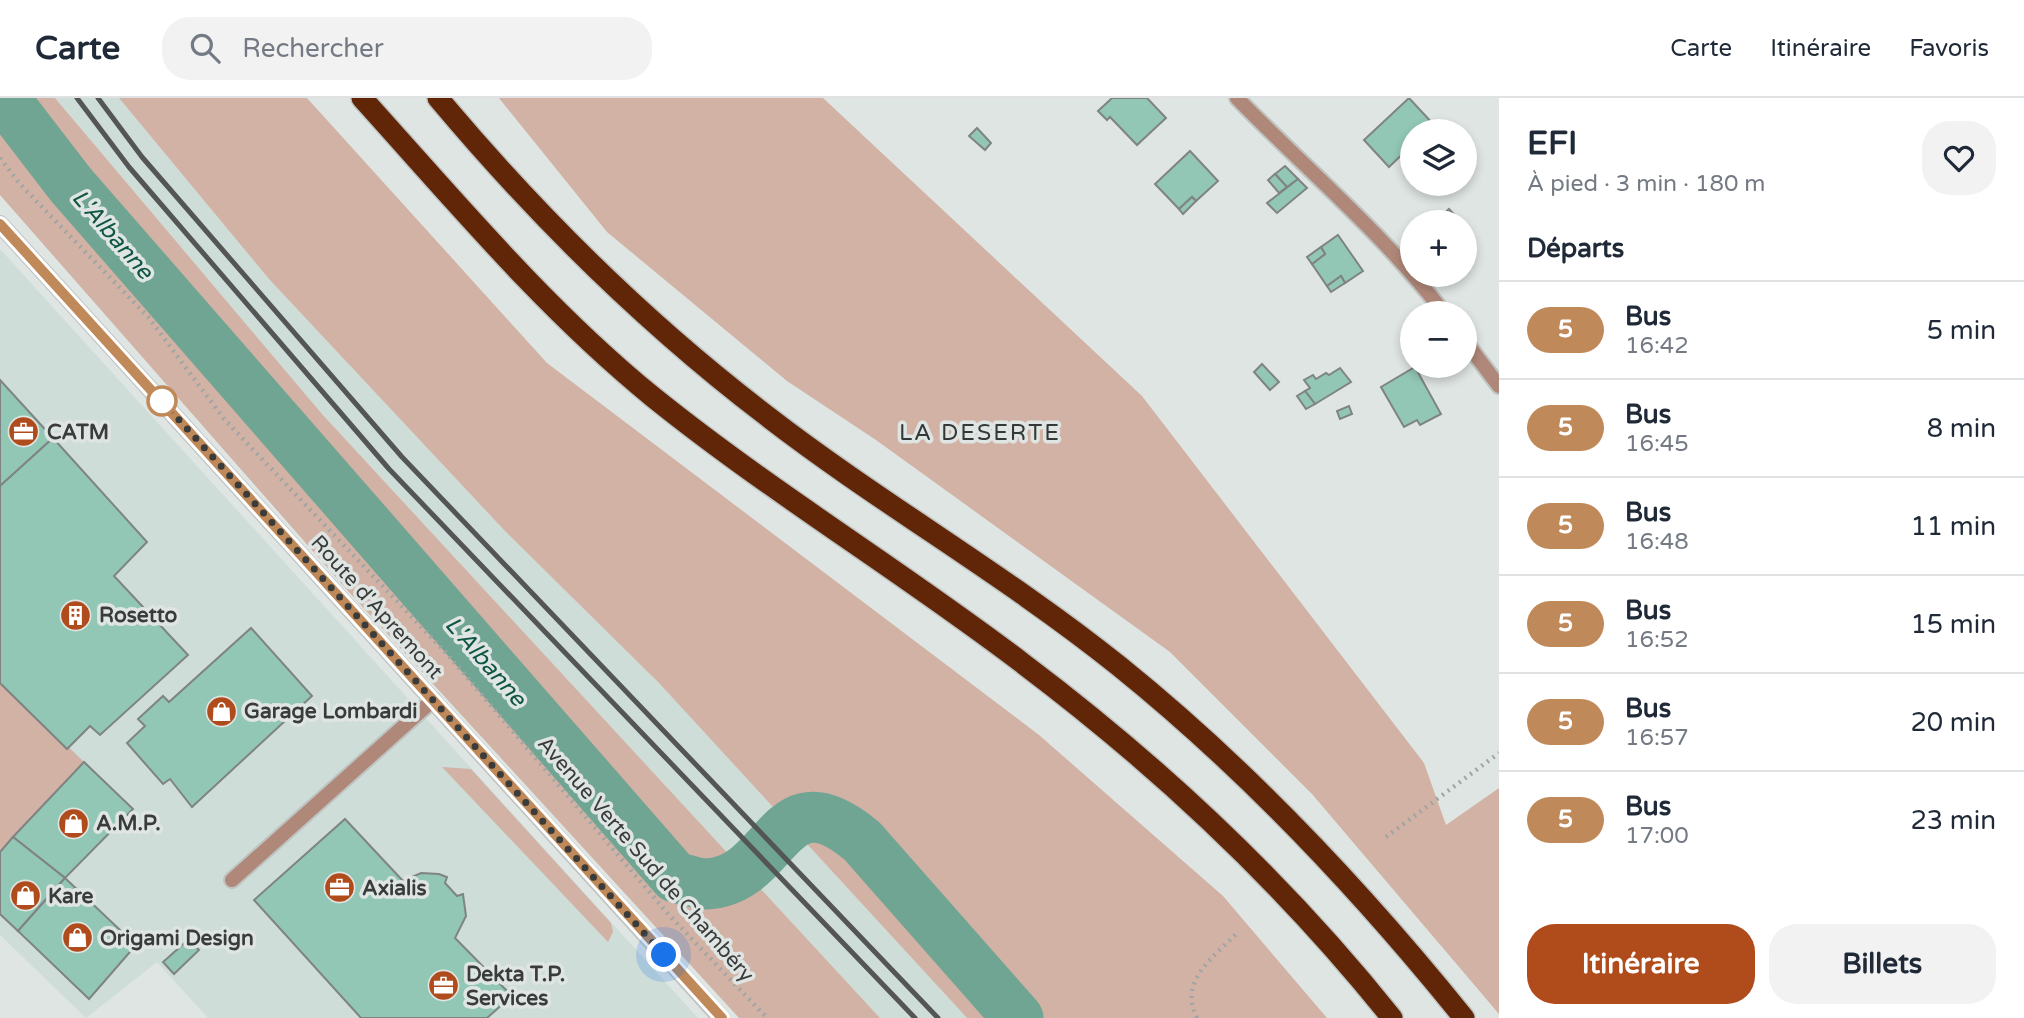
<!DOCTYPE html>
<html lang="fr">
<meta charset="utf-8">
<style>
body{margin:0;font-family:"Varela Round",sans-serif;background:#f2f2f3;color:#1f2937;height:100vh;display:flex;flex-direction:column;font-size:26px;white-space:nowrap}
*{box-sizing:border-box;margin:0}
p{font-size:23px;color:#747a83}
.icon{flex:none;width:38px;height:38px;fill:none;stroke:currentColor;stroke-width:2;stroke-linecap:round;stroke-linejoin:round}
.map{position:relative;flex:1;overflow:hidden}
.details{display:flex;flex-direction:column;background:#fff;width:525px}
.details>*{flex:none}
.badge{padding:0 14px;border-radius:23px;font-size:24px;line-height:46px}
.controls{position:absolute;left:1400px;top:21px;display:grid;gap:14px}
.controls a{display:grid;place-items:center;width:77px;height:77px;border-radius:50%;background:#fff;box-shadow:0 4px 10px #0003;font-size:35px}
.you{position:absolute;width:35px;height:35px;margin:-18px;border:5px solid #fff;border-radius:50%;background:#1a73e8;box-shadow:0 0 0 10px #1a73e833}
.map>.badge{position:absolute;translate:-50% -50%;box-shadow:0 0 0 4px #fff}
h2{padding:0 28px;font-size:26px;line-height:63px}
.round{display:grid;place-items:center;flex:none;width:74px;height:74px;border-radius:28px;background:#f2f2f3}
.summary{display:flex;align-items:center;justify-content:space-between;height:119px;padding:0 28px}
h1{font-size:33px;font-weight:700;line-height:52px}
.cta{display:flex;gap:14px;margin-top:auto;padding:14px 28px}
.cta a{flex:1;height:80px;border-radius:28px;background:#b04b1c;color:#fff;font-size:28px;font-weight:700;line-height:80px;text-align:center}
.cta a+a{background:#f2f2f3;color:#1f2937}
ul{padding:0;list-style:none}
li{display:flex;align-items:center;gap:21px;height:98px;padding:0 28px;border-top:2px solid #e0e1e3}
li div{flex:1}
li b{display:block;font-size:26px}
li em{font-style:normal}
li .badge{min-width:77px;font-weight:700;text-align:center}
header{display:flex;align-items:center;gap:42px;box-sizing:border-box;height:98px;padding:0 35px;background:#fff;border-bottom:2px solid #e0e1e3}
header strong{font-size:33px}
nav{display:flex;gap:38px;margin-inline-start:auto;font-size:24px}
.search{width:490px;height:63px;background:#f2f2f3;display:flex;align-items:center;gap:18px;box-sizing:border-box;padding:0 24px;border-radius:28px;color:#747a83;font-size:26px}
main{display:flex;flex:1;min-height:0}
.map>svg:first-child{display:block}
</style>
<header>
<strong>Carte</strong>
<div class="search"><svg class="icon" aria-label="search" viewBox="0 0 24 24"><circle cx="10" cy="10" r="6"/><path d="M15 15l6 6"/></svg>Rechercher</div>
<nav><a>Carte</a><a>Itinéraire</a><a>Favoris</a></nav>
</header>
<main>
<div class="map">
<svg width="1499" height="920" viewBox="0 0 1499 920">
<rect width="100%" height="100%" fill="#dfe5e3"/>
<g fill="#ceddd8">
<polygon points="55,0 119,0 269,181 504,432 659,585 967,920 880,920 322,316"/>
<polygon points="0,151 698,920 208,920 157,864 86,920 0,837"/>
</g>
<g fill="#d1b2a5">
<polygon points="0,0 55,0 322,316 880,920 739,920 347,492 0,97"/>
<polygon points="119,0 307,0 547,265 1039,637 1223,798 1327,920 967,920 659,585 504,432 269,181"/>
<polygon points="499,0 823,0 1142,298 1424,665 1446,727 1499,690 1499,916 1312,696 1170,554 876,342 787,283 607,134"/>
<polygon points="1,584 84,664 0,755 0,585"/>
<polygon points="442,669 471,671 611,825 613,834 608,844"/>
</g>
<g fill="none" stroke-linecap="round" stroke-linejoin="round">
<path stroke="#70a493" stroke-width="51" d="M4 0 71 87 675 779C684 781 697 786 707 786 780 782 777 672 862 743L1018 920"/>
</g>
<g fill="#92c7b5" stroke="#7f8483" stroke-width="2">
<polygon points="1112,0 1147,0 1166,20 1137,47 1110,19 1107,22 1098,13"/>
<polygon points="1409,0 1434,27 1427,33 1412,33 1412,47 1389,69 1364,42"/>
<polygon points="977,30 991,45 985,52 969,38"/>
<polygon points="1190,53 1218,83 1196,103 1192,99 1179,111 1155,86"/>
<polygon points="1285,68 1298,81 1287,89 1275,76"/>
<polygon points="1275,76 1287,89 1279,95 1268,82"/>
<polygon points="1298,81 1307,90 1277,115 1267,105"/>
<polygon points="1192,99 1196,103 1183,116 1179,111"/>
<polygon points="1449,111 1461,124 1435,124 1440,119"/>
<polygon points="1338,137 1363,173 1345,185 1341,178 1327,188 1312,166 1325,156 1321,149"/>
<polygon points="1321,149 1325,156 1312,166 1307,159"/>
<polygon points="1341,178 1345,185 1331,194 1327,188"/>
<polygon points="1262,266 1279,284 1270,292 1254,274"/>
<polygon points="1415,269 1441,316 1420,327 1417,322 1404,329 1381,289"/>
<polygon points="1340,270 1351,284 1315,306 1305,293 1310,290 1304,282 1313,277 1316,281 1326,275 1329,277"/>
<polygon points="0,282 53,340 0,388"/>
<polygon points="1305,293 1315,306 1306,311 1297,298"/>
<polygon points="1349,308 1352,316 1340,321 1337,313"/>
<polygon points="53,340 147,444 114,478 188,557 100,637 90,628 67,651 0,585 0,388"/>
<polygon points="251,530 312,598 192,709 170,681 163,686 127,645 145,628 138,621 163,598 169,604"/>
<polygon points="84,664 133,711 65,780 13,739"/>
<polygon points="345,721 403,783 421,775 439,776 447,779 445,785 457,798 463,796 466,818 455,840 512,898 487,920 361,920 254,802"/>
<polygon points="13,739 65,780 18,833 0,816 0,754"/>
<polygon points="65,780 136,847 89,901 18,833"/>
<polygon points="189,841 199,852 174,876 163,864"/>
</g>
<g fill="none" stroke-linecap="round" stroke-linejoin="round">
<defs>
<g id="street">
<path d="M1237 0C1306 71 1384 136 1444 215"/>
<polyline points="1465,243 1499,288"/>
<polyline points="232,782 433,602"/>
</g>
<polyline id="secondary" points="0,126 721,920"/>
<g id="highway">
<path d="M362 0C455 103 545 211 653 299 771 394 900 472 1021 564 1158 667 1284 785 1392 920"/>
<path d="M438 0C537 118 645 225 767 318 881 406 1007 478 1119 568 1248 672 1360 791 1464 920"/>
</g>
</defs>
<use href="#street" stroke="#bec3c1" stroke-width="18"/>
<use href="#secondary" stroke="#bec3c1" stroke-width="18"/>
<use href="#highway" stroke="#bec3c1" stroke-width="24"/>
<g stroke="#a0a5a3" stroke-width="4.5" stroke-dasharray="2 5" stroke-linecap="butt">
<polyline points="0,60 19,85 149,220 224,321 448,557 669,817 767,920"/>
<polyline points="1386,739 1499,655"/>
<path d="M1197 920C1178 883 1213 860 1237 835"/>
</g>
<use href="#street" stroke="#b08879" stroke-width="14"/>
<use href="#secondary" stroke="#945c45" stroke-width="14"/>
<use href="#highway" stroke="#612508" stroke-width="21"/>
<g stroke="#535654" stroke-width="5">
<polyline points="77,0 129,69 389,371 915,920"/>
<polyline points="98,0 142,59 402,359 938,920"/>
</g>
</g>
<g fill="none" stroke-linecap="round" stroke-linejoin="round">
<defs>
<polyline id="line" points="0,126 722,920"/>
</defs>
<use href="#line" stroke="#fff" stroke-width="16"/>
<use href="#line" stroke="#bf8959" stroke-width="10"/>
<polyline stroke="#3a3c3b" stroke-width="7" stroke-dasharray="0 12.6" points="162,303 664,857"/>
</g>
<defs>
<symbol id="office-disc" viewBox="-11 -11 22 22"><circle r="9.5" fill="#b04b1c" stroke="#dfe5e3"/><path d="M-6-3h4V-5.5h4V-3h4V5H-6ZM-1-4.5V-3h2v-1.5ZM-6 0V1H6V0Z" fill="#fff"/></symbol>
<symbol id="building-disc" viewBox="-11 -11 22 22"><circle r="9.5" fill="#b04b1c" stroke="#dfe5e3"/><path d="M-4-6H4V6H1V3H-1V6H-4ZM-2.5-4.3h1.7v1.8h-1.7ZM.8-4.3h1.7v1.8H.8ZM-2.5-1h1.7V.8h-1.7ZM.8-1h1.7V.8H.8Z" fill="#fff"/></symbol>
<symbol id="shop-disc" viewBox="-11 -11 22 22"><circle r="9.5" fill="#b04b1c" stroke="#dfe5e3"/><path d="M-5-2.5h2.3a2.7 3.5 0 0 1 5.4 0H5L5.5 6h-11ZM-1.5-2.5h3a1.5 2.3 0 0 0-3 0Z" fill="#fff"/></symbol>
</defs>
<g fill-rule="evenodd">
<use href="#office-disc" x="6" y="316" width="35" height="35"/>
<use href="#building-disc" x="58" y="500" width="35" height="35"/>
<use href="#shop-disc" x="204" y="596" width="35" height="35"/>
<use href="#shop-disc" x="56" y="708" width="35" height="35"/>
<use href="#office-disc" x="322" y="772" width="35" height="35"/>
<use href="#shop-disc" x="8" y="780" width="35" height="35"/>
<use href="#shop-disc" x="60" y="822" width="35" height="35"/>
<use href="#office-disc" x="426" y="870" width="35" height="35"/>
</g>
<circle fill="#fff" stroke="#bf8959" stroke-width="3.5" cx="162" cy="303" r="14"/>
<g text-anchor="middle" stroke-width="7" stroke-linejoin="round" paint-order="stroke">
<g font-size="21" font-weight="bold" fill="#3a3c3b" stroke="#dfe5e3" text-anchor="start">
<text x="47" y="341">CATM</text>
<text x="99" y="524">Rosetto</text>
<text x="244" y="620">Garage Lombardi</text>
<text x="96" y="732">A.M.P.</text>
<text x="362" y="797">Axialis</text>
<text x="48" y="805">Kare</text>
<text x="100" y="847">Origami Design</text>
<text x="466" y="883">Dekta T.P.<tspan x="466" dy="24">Services</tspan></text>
</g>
<g font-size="21" fill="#3a3c3b" stroke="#dfe5e3">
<text transform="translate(377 509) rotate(48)" y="7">Route d'Apremont</text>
<text transform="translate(646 761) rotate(49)" y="7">Avenue Verte Sud de Chambéry</text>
</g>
<g font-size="23" font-style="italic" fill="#0f5544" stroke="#dfe5e3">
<text transform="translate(113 136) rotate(49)" y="8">L'Albanne</text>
<text transform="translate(486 563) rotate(49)" y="8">L'Albanne</text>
</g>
<g font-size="23" letter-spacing="2" fill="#343837" stroke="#dfe5e3">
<text x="980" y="342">LA DESERTE</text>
</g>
</g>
</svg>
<div class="controls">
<a><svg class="icon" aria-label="layers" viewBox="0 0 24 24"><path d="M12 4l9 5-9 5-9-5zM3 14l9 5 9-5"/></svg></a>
<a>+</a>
<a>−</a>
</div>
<div class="you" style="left:664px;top:857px"></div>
</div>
<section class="details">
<div class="summary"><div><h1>EFI</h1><p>À pied · 3 min · 180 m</p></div><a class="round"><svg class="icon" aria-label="heart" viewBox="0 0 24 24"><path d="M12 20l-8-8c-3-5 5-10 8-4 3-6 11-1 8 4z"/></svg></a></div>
<h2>Départs</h2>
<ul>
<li><span class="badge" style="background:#bf8959;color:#fff">5</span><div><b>Bus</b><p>16:42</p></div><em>5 min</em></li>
<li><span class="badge" style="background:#bf8959;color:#fff">5</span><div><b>Bus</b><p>16:45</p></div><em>8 min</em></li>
<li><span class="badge" style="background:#bf8959;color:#fff">5</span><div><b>Bus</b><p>16:48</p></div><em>11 min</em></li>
<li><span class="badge" style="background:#bf8959;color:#fff">5</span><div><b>Bus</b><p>16:52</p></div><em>15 min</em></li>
<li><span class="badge" style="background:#bf8959;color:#fff">5</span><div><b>Bus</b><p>16:57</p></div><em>20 min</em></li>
<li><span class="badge" style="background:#bf8959;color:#fff">5</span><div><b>Bus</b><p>17:00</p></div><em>23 min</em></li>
</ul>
<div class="cta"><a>Itinéraire</a><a>Billets</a></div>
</section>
</main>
